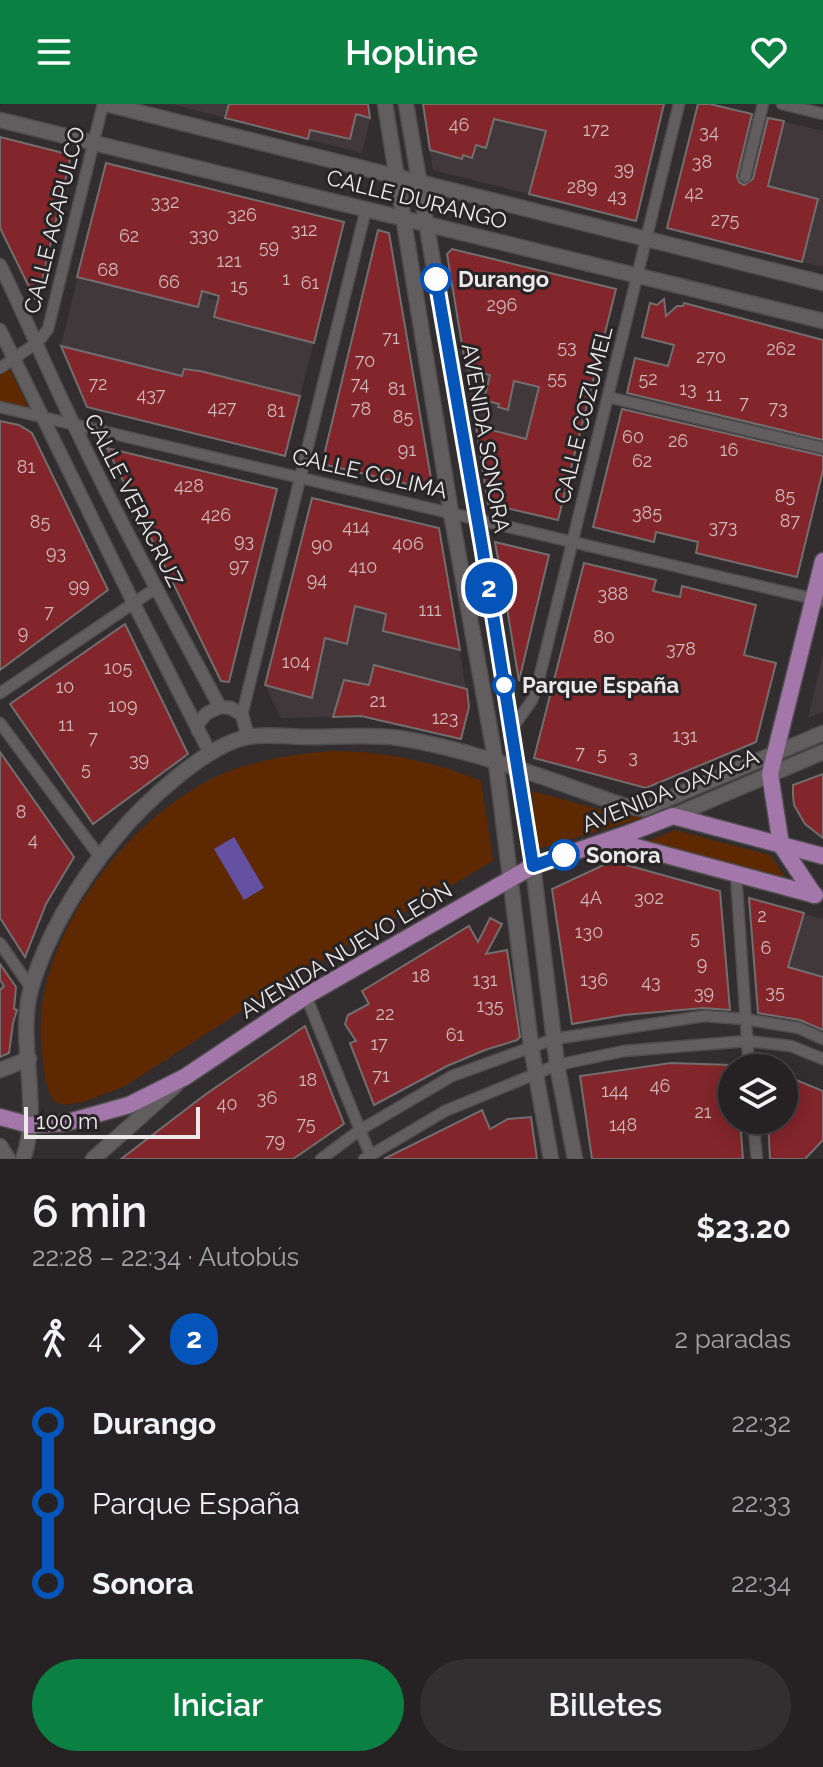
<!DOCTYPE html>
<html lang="es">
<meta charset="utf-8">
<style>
body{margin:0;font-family:Raleway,sans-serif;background:#322f30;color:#f1f3f6;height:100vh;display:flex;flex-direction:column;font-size:30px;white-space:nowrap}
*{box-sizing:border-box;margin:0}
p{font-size:26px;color:#a4a4a6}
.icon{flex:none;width:44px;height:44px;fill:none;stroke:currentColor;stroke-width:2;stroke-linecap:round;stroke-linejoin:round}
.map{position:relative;height:1055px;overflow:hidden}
.panel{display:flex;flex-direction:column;background:#262223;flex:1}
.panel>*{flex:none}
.badge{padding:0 16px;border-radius:26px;font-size:28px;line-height:52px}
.controls{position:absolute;left:718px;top:950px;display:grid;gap:16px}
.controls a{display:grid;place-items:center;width:80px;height:80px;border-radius:50%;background:#262223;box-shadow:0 4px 20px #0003,0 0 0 2px #423f41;font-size:40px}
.scale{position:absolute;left:24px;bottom:20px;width:176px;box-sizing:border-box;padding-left:8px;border:4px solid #ebe9ea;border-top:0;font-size:22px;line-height:28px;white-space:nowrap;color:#ebe9ea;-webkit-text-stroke:6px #282426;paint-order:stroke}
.map>.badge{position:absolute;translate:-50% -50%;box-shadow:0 0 0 4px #fff}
.legs{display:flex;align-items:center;gap:12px;height:88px;padding:0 32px;font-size:26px}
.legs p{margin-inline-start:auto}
.head{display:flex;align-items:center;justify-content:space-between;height:136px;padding:0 32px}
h1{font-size:44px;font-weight:600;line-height:60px}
.button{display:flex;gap:16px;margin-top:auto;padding:16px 32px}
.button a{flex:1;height:92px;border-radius:48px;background:#0b8043;color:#fff;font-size:32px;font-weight:600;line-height:92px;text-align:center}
.button a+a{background:#322f30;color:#f1f3f6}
ul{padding:0 32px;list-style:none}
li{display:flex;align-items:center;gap:28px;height:80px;font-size:30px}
li i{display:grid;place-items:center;width:12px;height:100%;margin:0 10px;background:currentColor}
li i::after{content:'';width:20px;height:20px;margin:-10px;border:6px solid;border-radius:50%;background:#262223}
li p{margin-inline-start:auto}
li:first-child i{background:linear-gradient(#0000 50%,currentColor 0)}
li:last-child i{background:linear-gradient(currentColor 50%,#0000 0)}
header{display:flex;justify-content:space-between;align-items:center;height:104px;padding:0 32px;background:#0b8043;color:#fff;font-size:36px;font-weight:600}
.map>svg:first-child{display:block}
</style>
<header><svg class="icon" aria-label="menu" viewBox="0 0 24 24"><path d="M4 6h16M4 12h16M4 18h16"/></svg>Hopline<svg class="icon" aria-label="heart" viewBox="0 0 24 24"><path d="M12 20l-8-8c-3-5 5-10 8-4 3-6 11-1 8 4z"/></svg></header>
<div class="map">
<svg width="823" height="1055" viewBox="0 0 823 1055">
<rect width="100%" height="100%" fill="#322e2f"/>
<g fill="#41383c">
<polygon points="171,0 368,0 370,14 362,49"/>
<polygon points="423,0 664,0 636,117 433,66"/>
<polygon points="699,0 710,0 823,27 823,163 667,124"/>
<polygon points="106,59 344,118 210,184 208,194 318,221 285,352 87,303 61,241"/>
<polygon points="453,186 526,252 520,278 588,296 558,416 488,400"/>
<polygon points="312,394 439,424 469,603 461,635 361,612 281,614 265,581"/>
<polygon points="823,551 823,608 808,614"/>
<polygon points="753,795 823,815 823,873 788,864 792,850 777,850 752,823 749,798"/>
</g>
<g fill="#5e2900">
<polygon points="9,264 29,304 0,297 0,270"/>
<path d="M330 647C383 647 432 657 481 677L493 757 299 870 125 982 84 998 63 1001 54 997C45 984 44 965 42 950 28 846 115 729 202 680 241 658 286 651 330 647Z"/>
<polygon points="532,687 620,711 656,710 538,745"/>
<polygon points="675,726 770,751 785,773 648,737"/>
</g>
<polygon fill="#6451a2" points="234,733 264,784 244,796 214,745"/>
<g fill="#82262b" stroke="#736e6e" stroke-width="2">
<polygon points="229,0 368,0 370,14 356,10 350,35 310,26 308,35 225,14"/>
<polygon points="423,0 664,0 636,117 529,90 546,27 494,15 486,44 476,41 472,54 463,51 462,55 430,46"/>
<polygon points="698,0 710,0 752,10 737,72 739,78 744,81 753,75 768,14 784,17 768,82 818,95 802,158 667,124"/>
<polygon points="0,33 71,51 37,199 0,124"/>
<polygon points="106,59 344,118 314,239 214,213 219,192 202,187 198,203 77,173"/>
<polygon points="378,126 389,129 433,386 322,360"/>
<polygon points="452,145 616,185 558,416 488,400 476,322 526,335 539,283 514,277 508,306 498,303 499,300 484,296 490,271 466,265 447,150"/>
<polygon points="664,195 666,212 677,202 683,202 684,199 823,236 823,336 627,289 635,254 668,262 674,241 642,233 650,199 657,201"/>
<polygon points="61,242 182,272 184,265 200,267 300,292 285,352 87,303"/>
<polygon points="622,305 823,352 823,366 797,473 696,449 698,438 656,428 654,438 593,423"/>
<polygon points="0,317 19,321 32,329 108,486 0,566"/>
<polygon points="107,344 277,385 229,578 221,577"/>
<polygon points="312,394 439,424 460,546 383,527 386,510 355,502 347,540 325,534 312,594 265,581"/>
<polygon points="495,438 549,451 519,577 506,498"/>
<polygon points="584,459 656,476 653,487 680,493 682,482 756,501 744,551 776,559 756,638 646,684 534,654"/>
<polygon points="125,520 188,650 93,720 10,600"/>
<polygon points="374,561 467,585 469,603 461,635 361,612 333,613 344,576 369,581"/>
<polygon points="0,648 74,753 46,800 25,853 0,814"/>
<polygon points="823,670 823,734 805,720 794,701 793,691 793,681"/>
<polygon points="612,757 720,787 730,906 703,904 624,911 572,920 552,785"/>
<polygon points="749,794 804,809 788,863 823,873 823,926 800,916 758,909"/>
<polygon points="490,814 502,820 486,850 507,846 520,933 517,936 485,946 447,962 374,1001 350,939 356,937 345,920 348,911 369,900 362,887 469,822 478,838"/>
<polygon points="0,860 16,883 14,905 17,906 13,919 9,949 0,953 0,886 4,882 0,876"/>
<polygon points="305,922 344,1020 293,1055 121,1055 206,990"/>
<polygon points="671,959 732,961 732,1016 740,1016 743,1055 592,1055 580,972"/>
<polygon points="784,971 823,987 823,1036 805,1055 770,1055 768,1016 784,1016"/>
<polygon points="482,1006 490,1025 508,1015 531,1013 537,1055 384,1055"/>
</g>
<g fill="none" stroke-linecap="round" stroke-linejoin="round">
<defs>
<g id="minor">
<polyline points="782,0 823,10"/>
<polyline points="745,73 763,0"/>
<polyline points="0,264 38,238 48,225 103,0"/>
<polyline points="608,293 823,344"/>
<polyline points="0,303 823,497"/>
<polyline points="0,589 156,484"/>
<polyline points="242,611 366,105"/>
<polyline points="0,619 100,753"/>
<polyline points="511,626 532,596 538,579 679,0"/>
<polyline points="736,770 749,964"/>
<polyline points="0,839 31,884"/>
<polyline points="306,892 371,1053"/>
<polyline points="753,1016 757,1055"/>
<polyline points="321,1055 360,1026 452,972 554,935 704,912 744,915 799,924 823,935"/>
<polyline points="364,1055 445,1007 557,961 624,947 747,937 791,942 823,955"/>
</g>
<g id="tertiary">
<path d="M0 161C26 214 48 268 74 321 119 417 170 510 220 603L231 604 242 611 248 633"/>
<polyline points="0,226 134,500 210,649"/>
<polyline points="198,627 198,619 207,609 220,603"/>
</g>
<g id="secondary">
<polyline points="106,0 823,179"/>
<polyline points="385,0 451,409 496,659 531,942 551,1055"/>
<polyline points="406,0 493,510 533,762 557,961 575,1055"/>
<polyline points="0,16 823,217"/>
<polyline points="673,712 823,648"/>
<polyline points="0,966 29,955"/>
<polyline points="0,1042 8,1055"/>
<path d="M23 1055C43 1000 15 936 32 881 49 826 79 778 115 734 142 701 205 641 248 633 267 629 290 633 309 633 338 633 370 630 399 634 476 646 552 677 625 702L644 705 823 629"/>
<polyline points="93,1055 176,981"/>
</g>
<g id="primary">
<polyline points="610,736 815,791"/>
<polyline points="814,791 781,741 770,670 823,457"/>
<polyline points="0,1013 30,1021 65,1019 129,1001 185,973 306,892 533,762 632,728 673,712 823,752"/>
</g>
</defs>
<use href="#minor" stroke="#504d4f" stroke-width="13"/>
<use href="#tertiary" stroke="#504d4f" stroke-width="15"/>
<use href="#secondary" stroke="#504d4f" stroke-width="17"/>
<use href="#primary" stroke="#504d4f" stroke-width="19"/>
<use href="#minor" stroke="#625e5f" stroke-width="10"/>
<use href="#tertiary" stroke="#625e5f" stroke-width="12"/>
<use href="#secondary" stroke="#625e5f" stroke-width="14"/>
<use href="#primary" stroke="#a377a9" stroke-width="16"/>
</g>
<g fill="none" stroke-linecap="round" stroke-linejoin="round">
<defs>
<polyline id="line-1" points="436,175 482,442 533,762 564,751"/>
</defs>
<use href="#line-1" stroke="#fff" stroke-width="18"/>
<use href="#line-1" stroke="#0554ba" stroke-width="12"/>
</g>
<g fill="#fff" stroke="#0554ba" stroke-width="4">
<circle cx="436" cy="175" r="14"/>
<circle cx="504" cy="581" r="10"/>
<circle cx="564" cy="751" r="14"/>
</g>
<g text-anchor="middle" stroke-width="6" stroke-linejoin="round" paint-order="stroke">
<g font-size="18" fill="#d1b8ba">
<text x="459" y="27">46</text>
<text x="596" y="32">172</text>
<text x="709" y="34">34</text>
<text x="702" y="64">38</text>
<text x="624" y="71">39</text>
<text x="582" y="89">289</text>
<text x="694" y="95">42</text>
<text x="617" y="98">43</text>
<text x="165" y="104">332</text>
<text x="242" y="117">326</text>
<text x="725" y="122">275</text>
<text x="304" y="132">312</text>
<text x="204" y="137">330</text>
<text x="129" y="138">62</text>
<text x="269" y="149">59</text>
<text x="229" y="163">121</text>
<text x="108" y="172">68</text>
<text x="286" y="181">1</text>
<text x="169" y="184">66</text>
<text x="310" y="185">61</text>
<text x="239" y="188">15</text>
<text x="502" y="207">296</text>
<text x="391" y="240">71</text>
<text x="567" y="249">53</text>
<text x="781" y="251">262</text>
<text x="711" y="259">270</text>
<text x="365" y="263">70</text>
<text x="557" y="280">55</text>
<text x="648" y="281">52</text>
<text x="98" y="286">72</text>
<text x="360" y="286">74</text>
<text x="397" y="291">81</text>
<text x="688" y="291">13</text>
<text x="151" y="297">437</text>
<text x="714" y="297">11</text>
<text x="744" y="305">7</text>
<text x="222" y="310">427</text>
<text x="778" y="310">73</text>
<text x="361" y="311">78</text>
<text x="276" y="313">81</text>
<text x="403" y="319">85</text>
<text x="633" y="339">60</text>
<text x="678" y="343">26</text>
<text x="407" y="352">91</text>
<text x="729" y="352">16</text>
<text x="642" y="363">62</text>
<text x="26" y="369">81</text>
<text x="189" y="388">428</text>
<text x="785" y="398">85</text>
<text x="647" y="415">385</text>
<text x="216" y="417">426</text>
<text x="790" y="423">87</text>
<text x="40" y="424">85</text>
<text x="356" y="429">414</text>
<text x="723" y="429">373</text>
<text x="244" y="443">93</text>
<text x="408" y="446">406</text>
<text x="322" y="447">90</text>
<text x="56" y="455">93</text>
<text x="239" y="468">97</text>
<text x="363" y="469">410</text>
<text x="317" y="482">94</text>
<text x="79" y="488">99</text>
<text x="613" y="496">388</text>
<text x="430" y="512">111</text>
<text x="49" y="514">7</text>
<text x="23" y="535">9</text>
<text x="604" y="539">80</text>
<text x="681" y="551">378</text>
<text x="296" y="564">104</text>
<text x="118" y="570">105</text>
<text x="65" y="589">10</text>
<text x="378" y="603">21</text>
<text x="123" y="608">109</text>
<text x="445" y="620">123</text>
<text x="66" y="627">11</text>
<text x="685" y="638">131</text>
<text x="93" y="640">7</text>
<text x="580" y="655">7</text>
<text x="602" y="656">5</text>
<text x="633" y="659">3</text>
<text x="139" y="662">39</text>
<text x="86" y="671">5</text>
<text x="21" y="714">8</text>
<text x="33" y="742">4</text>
<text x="591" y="800">4A</text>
<text x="649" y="800">302</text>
<text x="762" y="818">2</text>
<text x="589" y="834">130</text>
<text x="695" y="840">5</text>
<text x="766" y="850">6</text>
<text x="702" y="866">9</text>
<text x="421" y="878">18</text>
<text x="485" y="882">131</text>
<text x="594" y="882">136</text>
<text x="651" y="884">43</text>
<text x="775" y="894">35</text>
<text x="704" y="895">39</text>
<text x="490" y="908">135</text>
<text x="385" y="916">22</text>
<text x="455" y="937">61</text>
<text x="379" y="946">17</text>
<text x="381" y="978">71</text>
<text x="308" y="982">18</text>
<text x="660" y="988">46</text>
<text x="615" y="993">144</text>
<text x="267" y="1000">36</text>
<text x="227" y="1006">40</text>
<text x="703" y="1014">21</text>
<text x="306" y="1026">75</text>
<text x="623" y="1027">148</text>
<text x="275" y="1043">79</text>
</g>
<g font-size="22" fill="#ebe9ea" stroke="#282426">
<text transform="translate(417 95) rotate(14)" y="8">CALLE DURANGO</text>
<text transform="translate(54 116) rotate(-76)" y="8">CALLE ACAPULCO</text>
<text transform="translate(583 311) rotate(-76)" y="8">CALLE COZUMEL</text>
<text transform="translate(486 334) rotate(80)" y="8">AVENIDA SONORA</text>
<text transform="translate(370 369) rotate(13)" y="8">CALLE COLIMA</text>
<text transform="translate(134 396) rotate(63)" y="8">CALLE VERACRUZ</text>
<text transform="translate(670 686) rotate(-22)" y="8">AVENIDA OAXACA</text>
<text transform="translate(346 846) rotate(-31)" y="8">AVENIDA NUEVO LEÓN</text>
</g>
<g font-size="22" font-weight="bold" fill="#ebe9ea" stroke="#282426" text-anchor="start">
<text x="458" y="183">Durango</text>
<text x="522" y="589">Parque España</text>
<text x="586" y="759">Sonora</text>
</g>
</g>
</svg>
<div class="controls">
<a><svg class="icon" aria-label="layers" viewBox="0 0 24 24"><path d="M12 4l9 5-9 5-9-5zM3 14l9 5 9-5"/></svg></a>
</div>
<div class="scale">100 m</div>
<b class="badge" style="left:489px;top:484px;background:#0554ba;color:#fff">2</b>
</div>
<section class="panel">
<div class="head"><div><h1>6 min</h1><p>22:28 – 22:34 · Autobús</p></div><b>$23.20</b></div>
<div class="legs"><svg class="icon" aria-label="walk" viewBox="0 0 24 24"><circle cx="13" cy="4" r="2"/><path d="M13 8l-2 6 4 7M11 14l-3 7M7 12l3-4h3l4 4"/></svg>4<svg class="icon" aria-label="forward" viewBox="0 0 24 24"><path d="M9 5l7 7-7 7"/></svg><b class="badge" style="background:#0554ba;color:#fff">2</b><p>2 paradas</p></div>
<ul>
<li><i style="color:#0554ba"></i><b>Durango</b><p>22:32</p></li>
<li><i style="color:#0554ba"></i><span>Parque España</span><p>22:33</p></li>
<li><i style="color:#0554ba"></i><b>Sonora</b><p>22:34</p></li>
</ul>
<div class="button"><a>Iniciar</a><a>Billetes</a></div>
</section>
